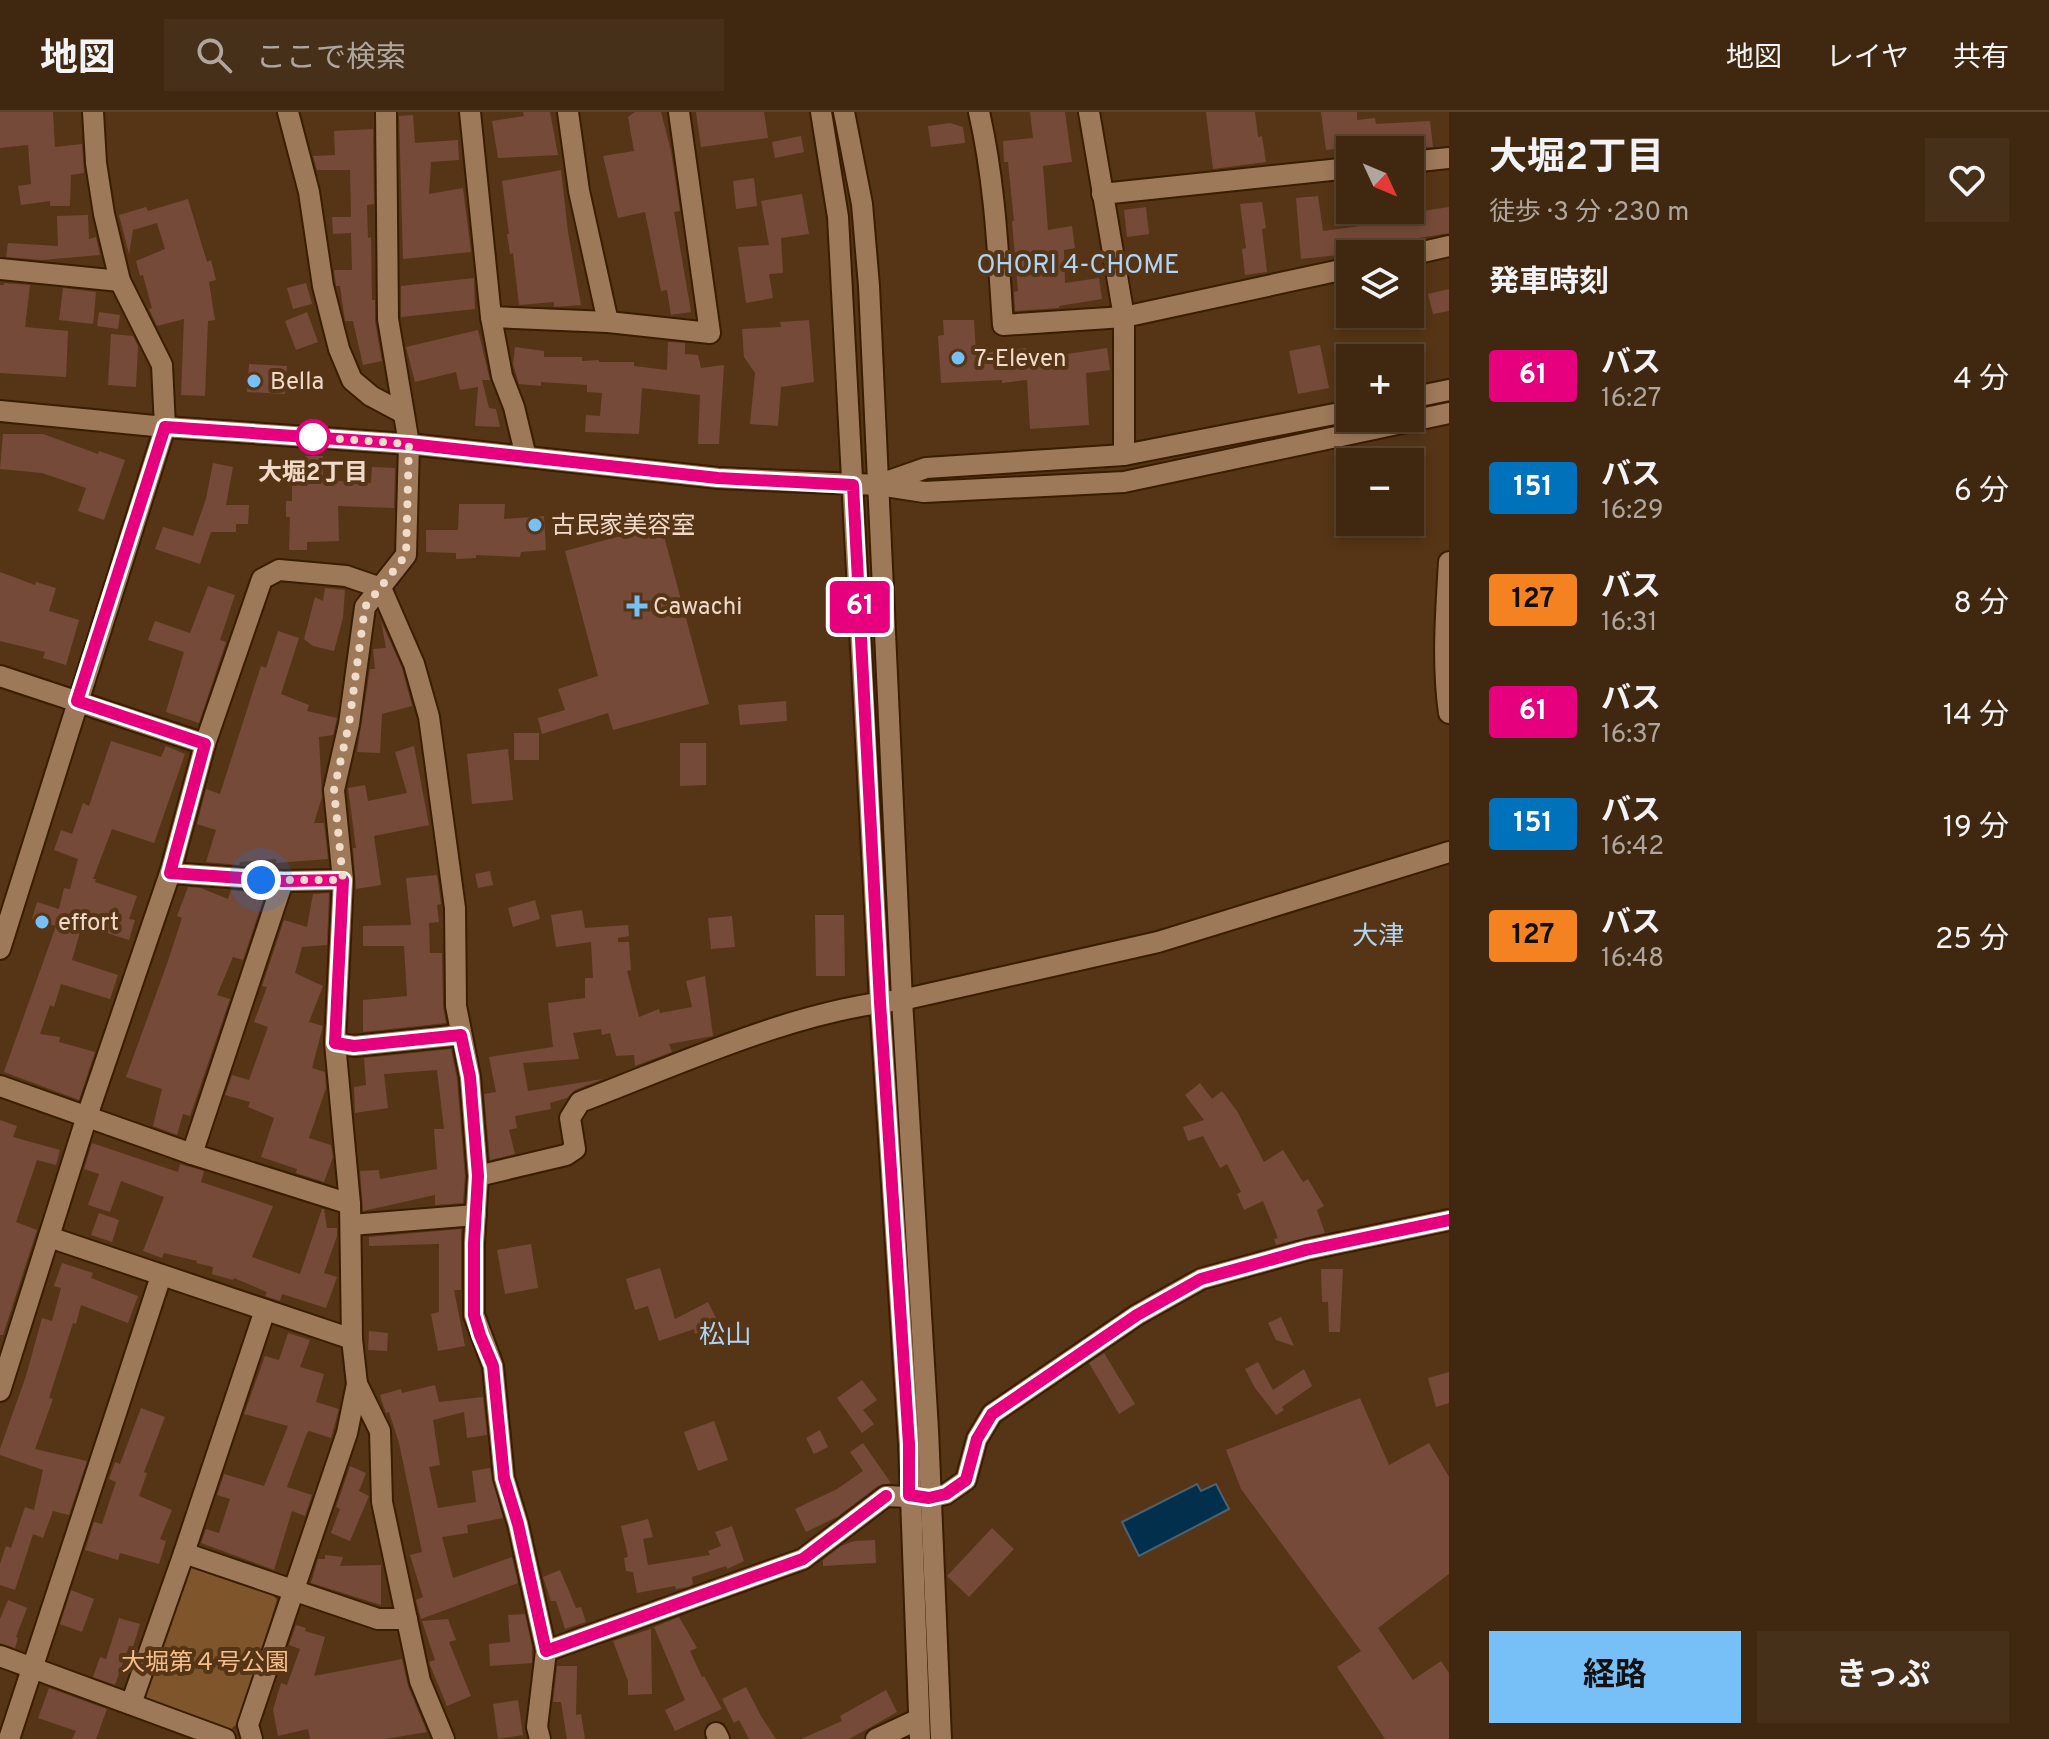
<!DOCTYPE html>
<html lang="ja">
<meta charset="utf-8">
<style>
body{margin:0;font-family:Overpass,"Noto Sans JP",sans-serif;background:#473019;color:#f1f3f6;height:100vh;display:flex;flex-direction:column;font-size:30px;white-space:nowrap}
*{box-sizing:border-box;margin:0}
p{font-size:26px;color:#aea69f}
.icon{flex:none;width:44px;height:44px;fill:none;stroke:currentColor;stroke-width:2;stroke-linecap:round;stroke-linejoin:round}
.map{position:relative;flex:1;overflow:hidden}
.panel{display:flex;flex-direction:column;background:#402810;width:600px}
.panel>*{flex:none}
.badge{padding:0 16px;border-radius:6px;font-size:28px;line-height:52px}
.needle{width:52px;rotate:134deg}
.tools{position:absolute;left:1336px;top:24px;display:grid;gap:16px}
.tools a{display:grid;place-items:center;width:88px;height:88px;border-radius:0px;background:#402810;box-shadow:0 4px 12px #0003,0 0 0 2px #594430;font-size:40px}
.you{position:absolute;width:40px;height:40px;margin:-20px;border:6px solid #fff;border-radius:50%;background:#1a73e8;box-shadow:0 0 0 12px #1a73e833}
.map>.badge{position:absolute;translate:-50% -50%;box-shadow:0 0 0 4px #fff}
h2{padding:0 40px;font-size:30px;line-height:72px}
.round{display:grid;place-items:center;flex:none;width:84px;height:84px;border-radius:0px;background:#473019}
.headline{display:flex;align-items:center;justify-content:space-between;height:136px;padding:0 40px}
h1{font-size:38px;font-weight:700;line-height:60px}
.action{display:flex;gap:16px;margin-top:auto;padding:16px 40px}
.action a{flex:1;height:92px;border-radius:0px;background:#76c0f7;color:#111;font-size:32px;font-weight:700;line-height:92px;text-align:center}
.action a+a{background:#473019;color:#f1f3f6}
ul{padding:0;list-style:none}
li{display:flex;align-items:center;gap:24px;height:112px;padding:0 40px}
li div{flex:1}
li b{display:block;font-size:30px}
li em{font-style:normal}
li .badge{min-width:88px;font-weight:700;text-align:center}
header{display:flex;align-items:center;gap:48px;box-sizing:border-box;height:112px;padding:0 40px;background:#402810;border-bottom:2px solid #594430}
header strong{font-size:38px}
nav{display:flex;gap:44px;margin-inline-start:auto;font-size:28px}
.search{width:560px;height:72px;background:#473019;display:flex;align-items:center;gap:20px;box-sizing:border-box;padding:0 28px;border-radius:0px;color:#aea69f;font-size:30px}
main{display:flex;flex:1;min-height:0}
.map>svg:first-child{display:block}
</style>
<header>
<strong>地図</strong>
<div class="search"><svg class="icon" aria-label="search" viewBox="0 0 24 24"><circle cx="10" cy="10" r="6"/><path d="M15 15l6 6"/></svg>ここで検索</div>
<nav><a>地図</a><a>レイヤ</a><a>共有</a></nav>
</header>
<main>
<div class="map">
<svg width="1449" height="1627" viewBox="0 0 1449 1627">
<rect width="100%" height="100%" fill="#563516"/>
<polygon fill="#7f552c" points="191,1454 273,1483 277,1488 239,1610 230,1618 145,1590 141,1580 184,1459"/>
<polygon fill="#012f4c" stroke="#496372" stroke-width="2" points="1197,1372 1201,1379 1216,1372 1229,1397 1139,1444 1122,1410"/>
<g fill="#754a39">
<polygon points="0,0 53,0 55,35 82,32 84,61 71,63 70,94 50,94 50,89 21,93 18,74 31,72 28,33 0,36"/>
<polygon points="523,0 550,0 558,43 498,46 492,9 524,4"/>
<polygon points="635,0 661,0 671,39 680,99 674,100 691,200 671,203 667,178 661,179 645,100 618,106 603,44 634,39 628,5"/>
<polygon points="696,0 764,0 768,26 701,35"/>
<polygon points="1030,0 1065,0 1072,50 1043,54 1048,118 1072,114 1075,136 1064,138 1065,171 1099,166 1102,187 1059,194 1059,196 1015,199 1014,180 1018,179 1012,109 1014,109 1008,50 1004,50 1003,29 1033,26"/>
<polygon points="1206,0 1255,0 1258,25 1262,24 1266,50 1213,57"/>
<polygon points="1321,0 1357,0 1357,8 1375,6 1376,12 1430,9 1433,35 1383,38 1382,32 1326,38"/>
<polygon points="413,3 415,31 458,28 459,48 431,50 429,82 463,76 471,140 403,147 399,4"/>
<polygon points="950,11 963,15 965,31 931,35 928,14"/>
<polygon points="373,17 374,92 367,93 368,126 371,125 372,188 375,188 375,209 382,249 363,253 353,209 345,209 340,174 336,174 334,158 352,158 351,121 333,122 332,105 351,105 350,58 317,58 313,44 335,43 334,19"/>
<polygon points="801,24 804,40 775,46 772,30"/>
<polygon points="561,58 568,120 581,193 554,195 554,190 519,193 513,141 510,142 507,122 509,122 502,69"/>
<polygon points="754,66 757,94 736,97 733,69"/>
<polygon points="802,82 809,122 781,126 783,161 769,162 773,186 746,191 738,135 769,133 761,89"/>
<polygon points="1318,84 1323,119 1360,114 1359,109 1449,95 1449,121 1357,136 1358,141 1301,147 1296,86"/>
<polygon points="188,87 207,150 211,148 216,168 209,170 215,208 208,209 205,284 181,283 184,207 157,214 149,197 152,196 143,163 140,164 136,149 165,137 157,111 133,118 129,142 119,103 146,95 148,99"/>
<polygon points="1262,90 1266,116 1262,117 1267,160 1245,163 1242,137 1246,136 1240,92"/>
<polygon points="1146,95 1149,122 1127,125 1124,98"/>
<polygon points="88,103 89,127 96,125 100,143 42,148 6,145 8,131 58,134 57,104"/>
<polygon points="474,166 475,197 401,205 401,174"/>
<polygon points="4,171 30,173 25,215 68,219 66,265 0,261 0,173 4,173"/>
<polygon points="306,171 312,192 293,197 287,176"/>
<polygon points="63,176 96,180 93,212 59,208"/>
<polygon points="1449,177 1449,199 1433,202 1428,182"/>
<polygon points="99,200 120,203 118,217 97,214"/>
<polygon points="307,200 318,230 296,238 285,209"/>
<polygon points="809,208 814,270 781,275 778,314 750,312 755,261 744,245 742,217 781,215 780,210"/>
<polygon points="943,208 974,208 976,242 1026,236 1027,248 1107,236 1110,258 1086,261 1089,313 1030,317 1027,268 1002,271 1002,268 941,271 938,224 944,223"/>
<polygon points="478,218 490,268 482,268 489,296 496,297 500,315 475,314 478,275 460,278 456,260 415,270 406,235"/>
<polygon points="111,222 133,224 138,234 136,275 108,273"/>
<polygon points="668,230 685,231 685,242 698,243 701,256 724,253 719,332 698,332 700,283 642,276 639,322 585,320 586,303 600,304 602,281 587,280 587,273 541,270 541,274 519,272 513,252 515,235 544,239 544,245 582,245 582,249 599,248 599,250 634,250 634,254 667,258"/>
<polygon points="1320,233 1329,276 1298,282 1289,239"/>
<polygon points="249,252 287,254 285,282 247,280"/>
<polygon points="3,322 43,322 98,342 99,339 125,348 104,408 78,399 86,376 42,361 0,357"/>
<polygon points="305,344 323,344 323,368 371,371 372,355 395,356 394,396 338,394 339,429 307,430 307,438 289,438 290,405 286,405 286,389 292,389 292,361 305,361"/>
<polygon points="213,351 233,355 226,393 249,393 248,412 236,412 236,420 211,420 200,452 155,437 163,415 193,424 206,387"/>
<polygon points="459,392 505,392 504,407 544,404 546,438 521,440 520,445 476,443 476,446 456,447 456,441 426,440 426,418 458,418"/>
<polygon points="661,413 709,592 613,618 608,601 542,622 538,606 565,598 558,577 598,564 565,439"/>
<polygon points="0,460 35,473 36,470 56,476 49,499 79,508 66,553 43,546 45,540 0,529"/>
<polygon points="208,474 235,483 220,528 226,530 199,611 166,600 184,540 148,528 155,509 190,521"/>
<polygon points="325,476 345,478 343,506 334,539 313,534 304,527 315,485 323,489"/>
<polygon points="381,509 402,556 412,594 382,602 380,641 357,640 370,557 375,557 373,537 386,536"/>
<polygon points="278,519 299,526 281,582 309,593 307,599 337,606 333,623 319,625 322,685 314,711 324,711 328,747 276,751 276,747 240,750 239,753 206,750 216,718 197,712 206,677 220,682 261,554 266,556"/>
<polygon points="786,589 787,609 740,613 738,593"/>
<rect x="514" y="621" width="25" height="27"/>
<polygon points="111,629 161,645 166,634 185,642 154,731 112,717 93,767 96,767 95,770 137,784 129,807 135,808 129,828 82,813 72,848 118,863 110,887 61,872 54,895 50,893 40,922 60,925 59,930 95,940 79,988 4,960 56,814 32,807 37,790 59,797 64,776 70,777 78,747 54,738 61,718 72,722 83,691 89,694"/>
<polygon points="680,631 706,631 706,673 680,674"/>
<polygon points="414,634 429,713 374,724 381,773 356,777 353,736 356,736 348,676 365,673 368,689 407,681 395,640"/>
<polygon points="508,637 513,688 472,692 467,642"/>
<polygon points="490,759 493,773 478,776 475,762"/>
<polygon points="437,763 441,792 437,793 439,810 429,811 430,841 442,841 443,894 446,911 363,920 363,888 407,884 404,834 363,834 363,814 411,813 406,766"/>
<polygon points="188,775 201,776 228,787 231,778 249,780 264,785 243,848 233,845 217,883 230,887 190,1004 183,1002 177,1023 153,1014 162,977 126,965 167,852 182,806 177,804"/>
<polygon points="329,781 327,833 302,835 295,861 323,874 309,910 323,914 312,956 325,960 326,976 309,1026 331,1033 333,1045 324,1070 296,1061 297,1057 261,1045 274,1006 248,995 250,990 225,983 232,963 249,968 268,915 254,910 267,875 262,874 284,808 307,815 313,782"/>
<polygon points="535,788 540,807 513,815 508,796"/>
<polygon points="582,798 585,816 628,813 629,824 618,826 618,830 629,830 631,858 627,859 639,905 659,897 660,901 692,895 686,869 705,864 713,924 669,932 672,940 635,954 634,943 616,944 610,921 602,923 601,917 573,921 579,947 523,951 528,979 603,967 575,978 567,986 550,991 551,997 515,1004 517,1016 509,1018 515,1042 490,1048 484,982 496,980 489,945 553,935 548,891 585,886 585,866 593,866 591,830 556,835 551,803"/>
<polygon points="815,803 844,803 845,864 816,864"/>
<polygon points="732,804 735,835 711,837 708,806"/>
<polygon points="451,937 457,967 465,1064 463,1091 435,1093 435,1083 363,1099 360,1059 379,1058 380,1067 437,1057 434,1017 444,1017 437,958 384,962 388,996 355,1001 354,975 366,973 364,946"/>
<polygon points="1200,971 1212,987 1222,979 1237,999 1264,1050 1283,1038 1303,1070 1308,1067 1324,1094 1317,1098 1325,1121 1276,1133 1274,1127 1278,1126 1263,1089 1244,1098 1237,1082 1241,1080 1227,1052 1220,1056 1203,1024 1188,1029 1183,1015 1204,1008 1185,983"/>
<polygon points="0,1008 17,1014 13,1025 60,1038 56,1053 37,1048 16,1110 37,1118 3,1223 0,1223"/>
<polygon points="92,1031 178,1060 180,1052 204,1059 201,1070 273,1094 252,1145 300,1162 322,1097 324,1097 327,1116 337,1116 337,1124 324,1161 337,1165 326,1196 282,1182 280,1189 265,1184 267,1180 234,1166 233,1168 212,1162 213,1155 196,1151 197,1149 164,1141 162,1146 143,1139 164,1085 121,1069 110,1100 88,1093 99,1062 84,1057"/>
<polygon points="99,1101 119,1108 112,1130 91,1123"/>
<polygon points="461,1117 461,1178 454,1178 465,1234 438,1239 431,1202 439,1200 439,1132 369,1134 369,1125"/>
<polygon points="531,1132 538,1176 505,1182 497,1138"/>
<polygon points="62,1151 93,1161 91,1166 138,1184 128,1211 81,1193 76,1212 73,1211 49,1286 53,1287 35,1337 87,1349 69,1403 53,1399 43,1426 33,1422 15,1478 0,1473 0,1452 6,1434 11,1436 25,1395 34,1398 43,1358 0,1343 0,1337 26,1264 42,1206 52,1209 61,1176 54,1174"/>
<polygon points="660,1156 675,1207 708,1190 718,1210 695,1222 694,1217 659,1229 648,1194 635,1198 626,1167"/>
<polygon points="1321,1157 1343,1157 1340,1220 1329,1220 1328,1190 1322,1190"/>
<polygon points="1281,1205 1294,1234 1276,1228 1268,1211"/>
<polygon points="369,1219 388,1221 387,1239 368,1238"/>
<polygon points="288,1221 310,1228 300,1255 324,1262 316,1290 339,1297 331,1326 309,1319 307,1321 287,1375 312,1383 305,1404 292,1399 274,1458 201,1431 206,1417 219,1421 230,1387 217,1383 224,1362 264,1374 288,1314 244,1302 265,1244 279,1248"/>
<polygon points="1104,1241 1135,1292 1119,1302 1089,1251"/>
<polygon points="1258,1250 1273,1278 1304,1257 1312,1274 1282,1295 1284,1298 1276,1303 1255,1276 1245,1257"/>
<polygon points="1449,1260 1449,1291 1436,1295 1428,1266"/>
<polygon points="862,1268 877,1288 863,1298 874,1312 862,1321 837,1286"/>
<polygon points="435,1273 439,1290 483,1285 487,1323 467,1326 464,1300 433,1308 440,1353 429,1355 438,1396 476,1390 472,1359 490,1356 503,1406 467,1413 468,1421 442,1425 453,1466 512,1445 518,1471 421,1507 416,1488 423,1485 410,1443 422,1440 399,1331 389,1300 386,1301 380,1283 401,1277 402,1281"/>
<polygon points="1360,1286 1389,1353 1429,1331 1449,1365 1449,1462 1378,1516 1413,1568 1441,1549 1449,1561 1449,1627 1385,1627 1337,1555 1361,1539 1241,1377 1226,1338"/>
<polygon points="141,1296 165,1305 144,1360 147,1361 139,1384 172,1398 160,1427 166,1429 159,1452 120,1441 118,1448 85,1438 94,1410 102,1412 116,1370 109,1367 115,1350 120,1352"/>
<polygon points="714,1309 728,1348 698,1359 684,1320"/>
<polygon points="820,1318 828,1335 814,1342 806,1326"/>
<polygon points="863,1331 891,1371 878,1374 837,1405 806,1420 795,1397 837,1377 863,1359 850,1340"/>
<polygon points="350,1354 366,1361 359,1379 369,1384 350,1429 331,1421 340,1397 336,1395"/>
<polygon points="648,1407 653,1425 643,1427 648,1453 710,1443 708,1439 721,1434 715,1420 732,1414 744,1449 727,1457 726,1454 692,1465 693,1472 688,1475 676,1477 675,1474 637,1481 633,1460 626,1459 624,1446 628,1445 621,1414"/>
<polygon points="992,1416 1014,1437 969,1485 947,1464"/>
<polygon points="875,1428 876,1451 823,1454 823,1448 841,1434 854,1429"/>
<polygon points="325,1443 343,1445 340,1454 381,1453 381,1493 311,1471 318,1447 325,1447"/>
<polygon points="560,1458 576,1496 581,1495 586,1510 565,1517 556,1489 551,1489 543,1465"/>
<polygon points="71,1478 94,1487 82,1520 60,1512"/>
<polygon points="8,1488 27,1496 16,1525 18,1526 15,1536 0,1531 0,1507"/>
<polygon points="525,1502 532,1534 532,1551 490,1554 489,1532 510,1530 508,1503"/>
<polygon points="679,1505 697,1536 690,1539 702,1565 704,1564 722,1597 675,1619 665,1598 685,1588 654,1515"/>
<polygon points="119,1506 140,1512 133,1535 129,1534 115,1573 93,1565 100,1545 106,1547"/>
<polygon points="448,1507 456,1528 449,1530 471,1584 447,1594 430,1553 429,1550 435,1548 422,1509"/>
<polygon points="296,1513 306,1516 305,1519 325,1525 314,1564 402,1547 408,1574 427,1620 385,1627 310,1627 308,1617 278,1624 273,1598 281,1571 287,1573 300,1537 289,1533"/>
<polygon points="651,1517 652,1582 628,1583 628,1569 613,1529"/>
<polygon points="557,1554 577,1554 576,1603 581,1602 585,1627 567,1627 561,1590 553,1590"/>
<polygon points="746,1575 761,1604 776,1627 749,1627 739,1608 734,1611 722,1587"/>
<polygon points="49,1576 107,1597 96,1627 72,1627 76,1619 38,1606"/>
<polygon points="886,1578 897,1600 869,1616 849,1627 801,1627 842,1609 840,1604"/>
<polygon points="518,1588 523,1623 498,1627 493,1592"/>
</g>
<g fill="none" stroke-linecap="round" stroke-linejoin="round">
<defs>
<g id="street">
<polyline points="93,0 96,51 104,102 120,169 162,253 165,315"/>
<polyline points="288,0 309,80 323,174 339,237 352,268 371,284 403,301"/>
<polyline points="470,0 491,205 502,264 514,295 526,345"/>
<polyline points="568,0 579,79 608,210"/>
<path d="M979 0C995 70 998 141 1003 213L1124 205 1350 156"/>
<polyline points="1089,0 1124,205 1124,343"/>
<polyline points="1410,50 1449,46"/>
<polyline points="1102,82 1350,56"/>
<polyline points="1410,143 1449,134"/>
<polyline points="0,157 120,169"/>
<polyline points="491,205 608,210 710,221 679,0"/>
<path d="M1449 450C1446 500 1442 552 1449 601"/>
<polyline points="0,564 205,632"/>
<polyline points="170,761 283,769 343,768"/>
<polyline points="335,931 354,934 461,923"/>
<polyline points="0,974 192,1042 350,1092"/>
<polyline points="192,1042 283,769"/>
<path d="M478 1064 566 1043 575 1037 570 1006 580 990C680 952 795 898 902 888L1158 830 1449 740"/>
<polyline points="351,1113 476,1103"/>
<polyline points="49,1125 352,1227"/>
<polyline points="357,1272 380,1319 382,1390 420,1569 444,1627"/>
<polyline points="0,1279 87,1004 170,761 205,632 262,467 279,458 346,464 381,476 414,552 429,605 455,796 456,894 470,965 478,1064 474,1131 474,1203 493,1254 504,1366 518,1412 546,1539 537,1615 540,1627"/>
<polyline points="184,1441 378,1507 407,1507"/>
<polyline points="546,1539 803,1447 886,1384 929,1386 946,1382 966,1368 977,1327 992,1302 1137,1203 1201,1167 1306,1138 1449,1108"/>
<polyline points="0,1544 225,1627"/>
<polyline points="131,1592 184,1441 265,1198"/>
<polyline points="716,1621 719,1627"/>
<polyline points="9,1627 161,1164"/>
<polyline points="252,1627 248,1613 347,1321 357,1272 352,1227 350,1092 335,931 343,768 334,678 349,612 365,495 406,443 409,332 388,207 386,0"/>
<polyline points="876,1627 919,1607"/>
</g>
<g id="secondary">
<polyline points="821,0 838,105 880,890 909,1332 920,1627"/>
<polyline points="844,0 862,92 869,174 902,888 928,1318 941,1627"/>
<polyline points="1410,286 1449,278"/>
<polyline points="0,299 165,315 409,332 718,366 879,373 924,380 1124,370 1449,301"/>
<polyline points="883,371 926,356 1124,343 1350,299"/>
<polyline points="0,837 165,315"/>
</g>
</defs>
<use href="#street" stroke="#3a1c00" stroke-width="24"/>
<use href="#secondary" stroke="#3a1c00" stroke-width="24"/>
<use href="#street" stroke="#9e7959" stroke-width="20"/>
<use href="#secondary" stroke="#9e7959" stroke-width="20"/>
</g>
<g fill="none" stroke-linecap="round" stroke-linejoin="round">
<defs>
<polyline id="line" points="886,1384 803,1447 546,1539 518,1412 504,1366 493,1254 480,1223 474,1203 474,1131 478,1064 470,965 461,923 354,934 335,931 343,768 283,769 170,761 205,632 77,589 165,315 409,332 718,366 853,373 880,890 909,1332 909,1383 929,1386 946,1382 966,1368 977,1327 992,1302 1137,1203 1201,1167 1306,1138 1449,1108"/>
</defs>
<use href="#line" stroke="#fff" stroke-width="18"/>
<use href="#line" stroke="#e6007e" stroke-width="12"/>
<polyline stroke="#f0dbca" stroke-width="8" stroke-dasharray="0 14.4" points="261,768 343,768 334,678 349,612 365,495 406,443 409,332 313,325"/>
</g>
<g fill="#76c0f7" stroke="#563516" stroke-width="3">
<circle cx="958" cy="246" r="8"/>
<circle cx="254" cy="269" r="8"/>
<circle cx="535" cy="413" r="8"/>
<path d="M633 482h8v8h8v8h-8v8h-8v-8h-8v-8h8z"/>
<circle cx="42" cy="810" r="8"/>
</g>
<circle fill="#fff" stroke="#e6007e" stroke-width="4" cx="313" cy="325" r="16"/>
<g text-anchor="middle" stroke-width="8" stroke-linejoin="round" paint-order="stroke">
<g font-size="24" fill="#f0dbca" stroke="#563516" text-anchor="start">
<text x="974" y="254">7-Eleven</text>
<text x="270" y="277">Bella</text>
<text x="551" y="421">古民家美容室</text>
<text x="653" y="502">Cawachi</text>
<text x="58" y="818">effort</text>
</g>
<g font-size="24" font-weight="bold" fill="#f0dbca" stroke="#563516">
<text x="313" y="368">大堀2丁目</text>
</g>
<g font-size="24" fill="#f6bc8a" stroke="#563516">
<text x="205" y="1558">大堀第４号公園</text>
</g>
<g font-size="26" fill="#aed5f5" stroke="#563516">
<text x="1078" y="161">OHORI 4-CHOME</text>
<text x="1378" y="832">大津</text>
<text x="725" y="1231">松山</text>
</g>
</g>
</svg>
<div class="tools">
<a><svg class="needle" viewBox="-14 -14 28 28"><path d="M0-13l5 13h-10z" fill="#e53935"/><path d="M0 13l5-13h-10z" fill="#aea69f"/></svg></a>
<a><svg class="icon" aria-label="layers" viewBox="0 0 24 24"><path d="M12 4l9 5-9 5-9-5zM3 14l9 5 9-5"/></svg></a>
<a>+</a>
<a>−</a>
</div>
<div class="you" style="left:261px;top:768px"></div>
<b class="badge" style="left:860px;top:495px;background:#e6007e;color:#fff">61</b>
</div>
<section class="panel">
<div class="headline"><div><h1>大堀2丁目</h1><p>徒歩 · 3 分 · 230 m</p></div><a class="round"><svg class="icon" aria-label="heart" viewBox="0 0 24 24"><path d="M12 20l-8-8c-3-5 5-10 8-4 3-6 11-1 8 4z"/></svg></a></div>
<h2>発車時刻</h2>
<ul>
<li><span class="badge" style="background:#e6007e;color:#fff">61</span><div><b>バス</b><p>16:27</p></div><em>4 分</em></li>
<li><span class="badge" style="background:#0072bc;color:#fff">151</span><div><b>バス</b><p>16:29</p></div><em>6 分</em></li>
<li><span class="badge" style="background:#f58220;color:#111">127</span><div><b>バス</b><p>16:31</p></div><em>8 分</em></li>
<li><span class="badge" style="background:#e6007e;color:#fff">61</span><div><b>バス</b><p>16:37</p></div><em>14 分</em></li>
<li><span class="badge" style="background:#0072bc;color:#fff">151</span><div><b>バス</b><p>16:42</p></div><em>19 分</em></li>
<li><span class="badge" style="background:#f58220;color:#111">127</span><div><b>バス</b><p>16:48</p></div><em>25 分</em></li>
</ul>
<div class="action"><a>経路</a><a>きっぷ</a></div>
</section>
</main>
